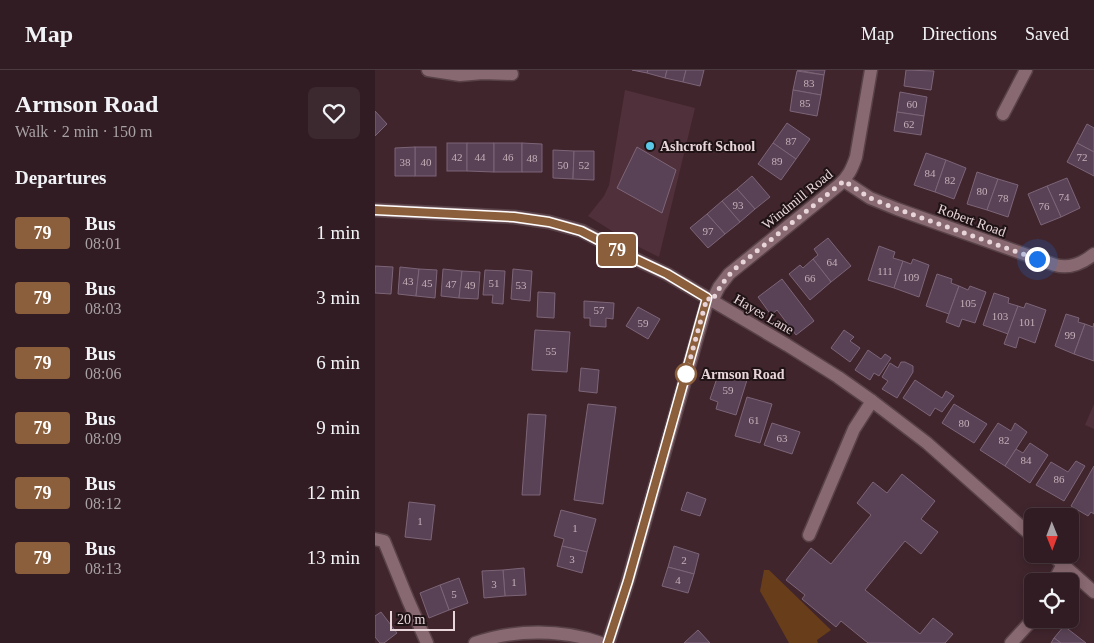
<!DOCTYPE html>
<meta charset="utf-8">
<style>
body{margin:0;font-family:Georgia,serif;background:#3c292f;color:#f1f3f6;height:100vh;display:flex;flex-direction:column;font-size:19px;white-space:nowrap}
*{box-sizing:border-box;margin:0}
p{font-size:16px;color:#a8a1a5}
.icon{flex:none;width:28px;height:28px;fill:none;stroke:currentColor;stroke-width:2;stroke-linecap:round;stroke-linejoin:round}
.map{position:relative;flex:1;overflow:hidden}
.drawer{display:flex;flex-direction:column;background:#301c22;width:375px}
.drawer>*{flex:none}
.badge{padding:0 10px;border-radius:4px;font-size:18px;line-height:32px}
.needle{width:32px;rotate:179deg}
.fabs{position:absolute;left:649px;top:438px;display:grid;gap:10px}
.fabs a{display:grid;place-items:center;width:55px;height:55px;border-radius:8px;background:#301c22;box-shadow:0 2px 8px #0003,0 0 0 1px #4b3a40;font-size:25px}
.scale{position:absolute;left:15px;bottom:12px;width:65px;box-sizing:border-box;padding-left:5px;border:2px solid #e8d5da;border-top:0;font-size:14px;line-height:18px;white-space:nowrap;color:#e8d5da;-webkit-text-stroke:4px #1f1316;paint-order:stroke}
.you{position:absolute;width:25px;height:25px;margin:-12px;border:4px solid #fff;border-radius:50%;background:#1a73e8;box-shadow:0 0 0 8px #1a73e833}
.map>.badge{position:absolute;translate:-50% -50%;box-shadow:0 0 0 2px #fff}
h2{padding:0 15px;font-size:19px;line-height:45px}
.round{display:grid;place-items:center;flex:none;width:52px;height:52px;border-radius:8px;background:#3c292f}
.headline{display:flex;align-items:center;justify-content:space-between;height:85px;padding:0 15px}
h1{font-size:24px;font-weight:600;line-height:38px}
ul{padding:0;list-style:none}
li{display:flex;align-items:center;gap:15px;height:65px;padding:0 15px}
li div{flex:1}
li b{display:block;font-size:19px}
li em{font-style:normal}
li .badge{min-width:55px;font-weight:700;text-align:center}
header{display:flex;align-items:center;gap:30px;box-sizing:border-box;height:70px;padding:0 25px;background:#301c22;border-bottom:1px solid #4b3a40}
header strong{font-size:24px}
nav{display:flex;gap:28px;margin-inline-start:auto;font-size:18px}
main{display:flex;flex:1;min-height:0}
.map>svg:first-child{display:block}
</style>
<header>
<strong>Map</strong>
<nav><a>Map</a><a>Directions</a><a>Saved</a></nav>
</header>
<main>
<section class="drawer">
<div class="headline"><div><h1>Armson Road</h1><p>Walk · 2 min · 150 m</p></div><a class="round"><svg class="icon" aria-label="heart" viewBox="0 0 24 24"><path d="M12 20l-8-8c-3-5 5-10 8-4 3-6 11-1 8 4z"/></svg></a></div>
<h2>Departures</h2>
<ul>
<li><span class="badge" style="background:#8b5e3c;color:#fff">79</span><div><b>Bus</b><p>08:01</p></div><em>1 min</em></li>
<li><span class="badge" style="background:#8b5e3c;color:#fff">79</span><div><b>Bus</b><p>08:03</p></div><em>3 min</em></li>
<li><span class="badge" style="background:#8b5e3c;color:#fff">79</span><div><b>Bus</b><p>08:06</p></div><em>6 min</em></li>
<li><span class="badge" style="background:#8b5e3c;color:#fff">79</span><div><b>Bus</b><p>08:09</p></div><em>9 min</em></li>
<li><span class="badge" style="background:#8b5e3c;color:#fff">79</span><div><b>Bus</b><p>08:12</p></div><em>12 min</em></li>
<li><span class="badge" style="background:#8b5e3c;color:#fff">79</span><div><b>Bus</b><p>08:13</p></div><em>13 min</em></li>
</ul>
</section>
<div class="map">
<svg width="719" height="573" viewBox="0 0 719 573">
<rect width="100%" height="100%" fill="#40252d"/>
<g fill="#50303a">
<polygon points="250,20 320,38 284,187 258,174 213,146 229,126 234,115"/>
<polygon points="719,334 719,359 710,355"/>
</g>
<polygon fill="#683d19" points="389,500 394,500 456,560 442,570 443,573 414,573 385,521"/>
<g fill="#594255" stroke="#7d6578">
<polygon points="257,0 273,0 272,3"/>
<polygon points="273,0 292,0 290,8 272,3"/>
<polygon points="292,0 311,0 308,12 290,8"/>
<polygon points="311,0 329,0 325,16 308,12"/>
<polygon points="422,0 450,0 449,5"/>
<polygon points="531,0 559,1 556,20 529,16"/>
<polygon points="422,1 449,5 446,25 418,20"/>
<polygon points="418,20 446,25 442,46 415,41"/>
<polygon points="525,22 552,27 549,46 522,42"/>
<polygon points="0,41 12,54 0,66"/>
<polygon points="522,42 549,46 546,65 519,61"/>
<polygon points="412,53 435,69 421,89 398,73"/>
<polygon points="712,54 719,58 719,82 702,73"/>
<rect x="72" y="73" width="20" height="28"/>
<polygon points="92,73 119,73 119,102 92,101"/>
<rect x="119" y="73" width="28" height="29"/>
<polygon points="147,73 167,74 167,102 147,102"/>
<polygon points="398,73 421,89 406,110 383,94"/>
<polygon points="702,73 719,82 719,106 692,92"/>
<rect x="40" y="77" width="21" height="29"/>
<polygon points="40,77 40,106 20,106 20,78"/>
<polygon points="262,77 301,100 287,143 242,118"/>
<polygon points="178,80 199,81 198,109 178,108"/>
<polygon points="199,81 219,81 219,110 198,109"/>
<polygon points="551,83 571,90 560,122 539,115"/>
<polygon points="571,90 591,98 579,129 560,122"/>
<polygon points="602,102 623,109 612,140 592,134"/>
<polygon points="377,106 395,127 380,139 362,119"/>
<polygon points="692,108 705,138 686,147 672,116"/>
<polygon points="623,109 643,115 633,147 612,140"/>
<polygon points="672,116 686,147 666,155 653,124"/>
<polygon points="362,119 380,139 365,152 347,131"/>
<polygon points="347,131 365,152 350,164 332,144"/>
<polygon points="332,144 350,164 333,178 315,158"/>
<polygon points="453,168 476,196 456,212 438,189 443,185 439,179"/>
<polygon points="504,176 520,182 518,188 528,191 519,218 493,210"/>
<polygon points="438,189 456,212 435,230 414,204 425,195 428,198"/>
<polygon points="538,189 554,195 544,227 519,218 528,191 536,194"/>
<polygon points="0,196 18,197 16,224 0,223"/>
<polygon points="25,197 44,199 41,226 23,224"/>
<polygon points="44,199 62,200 60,228 41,226"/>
<polygon points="68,199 87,201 84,228 66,226"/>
<polygon points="138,199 157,201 155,231 136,229"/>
<polygon points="110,200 130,201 128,234 117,233 118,225 108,225"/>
<polygon points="87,201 105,202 103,229 84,228"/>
<polygon points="562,204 577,209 576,213 584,216 574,244 551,236"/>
<polygon points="407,209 439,251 421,265 402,240 396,245 383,227"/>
<polygon points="584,216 593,220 595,216 611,222 600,253 587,249 584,257 571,252"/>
<polygon points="163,222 180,223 179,248 162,247"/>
<polygon points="619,223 634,228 633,233 643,236 633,264 608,255"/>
<polygon points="209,231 239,233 238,249 231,248 231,257 215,256 215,248 209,248"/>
<polygon points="651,233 671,240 660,273 644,267 641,278 629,274 643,236 649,238"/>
<polygon points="263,237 285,249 273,269 251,256"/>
<polygon points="691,244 704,248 703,252 710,254 699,284 680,276"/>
<polygon points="719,253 719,291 699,284 710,254 718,257"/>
<polygon points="160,260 195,262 192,302 157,300"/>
<polygon points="469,260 479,267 475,271 485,278 475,292 456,278"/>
<polygon points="493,280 506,289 510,284 516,288 504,306 499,303 495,310 480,300"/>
<polygon points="526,292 530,292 538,296 538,302 522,328 507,319 513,311 507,307 515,293 523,298"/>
<polygon points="206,298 224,300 222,323 204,321"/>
<polygon points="344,302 372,310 361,345 341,339 343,332 335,329"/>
<polygon points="540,310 567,328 571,321 579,326 567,342 560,338 555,346 528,328"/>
<polygon points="372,327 397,334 385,373 360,366"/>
<polygon points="213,334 241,337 228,434 199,430"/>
<polygon points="579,334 612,354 599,373 567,353"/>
<polygon points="153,344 171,345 165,425 147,425"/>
<polygon points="397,353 425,362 417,384 389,375"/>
<polygon points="623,353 636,361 640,353 652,362 630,396 605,380"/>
<polygon points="655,373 673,385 655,413 630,396 641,379 648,383"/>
<polygon points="701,391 710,396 689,431 661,415 676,392 693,402"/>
<polygon points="719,396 719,444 716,442 713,446 696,436"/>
<polygon points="527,404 560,431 546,449 563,462 546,484 530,471 490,520 545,564 558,548 578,564 570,573 493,573 466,551 461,557 427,529 430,525 411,510 436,478 456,494 496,445 482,433 498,412 512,423"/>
<polygon points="312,422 331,429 325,446 306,440"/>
<polygon points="34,432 60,435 56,470 30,467"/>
<polygon points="186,440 221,449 212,482 187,476 189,469 179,466"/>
<polygon points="187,476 212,482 207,503 182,496"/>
<polygon points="299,476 324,484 319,504 293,497"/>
<polygon points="293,497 319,504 313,523 287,516"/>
<polygon points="149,498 151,525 130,526 128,500"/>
<polygon points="128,500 130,526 109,528 107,501"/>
<polygon points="84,508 93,533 74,540 65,515"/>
<polygon points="65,515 74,540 54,548 45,523"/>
<polygon points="6,542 22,563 9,573 5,573 0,567 0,546"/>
<polygon points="689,556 711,573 686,573 679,568"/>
<polygon points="323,560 335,573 309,573"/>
<polygon points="679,568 686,573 676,573"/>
</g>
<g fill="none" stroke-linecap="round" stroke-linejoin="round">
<defs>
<g id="minor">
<polyline points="53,0 85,5 108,3 137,4"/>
<polyline points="628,44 651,0"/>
<path d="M469 111 495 128 522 139 680 195C694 199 708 193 719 184"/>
<polyline points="0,140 139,147 174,152 207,161 258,188 292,204 412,275 463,307 497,331 552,373 658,467"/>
<path d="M337 231 344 217 354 204 464 115C473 107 477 99 481 87L496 0"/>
<polyline points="434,465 479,359 497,331"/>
<polyline points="0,469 9,471 33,530 52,573"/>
<polyline points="676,484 719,522"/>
<polyline points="679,511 688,494"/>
<path d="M100 573C140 559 187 559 226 573"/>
<polyline points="233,573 253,511 333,229"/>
<polyline points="636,573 658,549"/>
</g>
</defs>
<use href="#minor" stroke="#584248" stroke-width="15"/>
<use href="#minor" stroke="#886871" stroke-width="12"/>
</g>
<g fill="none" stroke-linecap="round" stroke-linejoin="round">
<defs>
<polyline id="line" points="0,140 139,147 174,152 206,161 258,188 292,204 332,228 253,511 233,573"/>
</defs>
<use href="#line" stroke="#fff" stroke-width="11"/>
<use href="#line" stroke="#8b5e3c" stroke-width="8"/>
<path stroke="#e8d5da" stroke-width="5" stroke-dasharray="0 9" d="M311 304 332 228 337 231C344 218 351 207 362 197L469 111 495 128 522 139 662 189"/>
</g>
<circle fill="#5bc8e7" stroke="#1f1316" stroke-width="2" cx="275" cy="76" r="5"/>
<circle fill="#fff" stroke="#8b5e3c" stroke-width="2.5" cx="311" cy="304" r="10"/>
<g text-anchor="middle" stroke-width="4" stroke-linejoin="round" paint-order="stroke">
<g font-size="11" fill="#c4b0b9">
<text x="434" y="17">83</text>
<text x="430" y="37">85</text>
<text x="537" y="38">60</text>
<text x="534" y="58">62</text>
<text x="416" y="75">87</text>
<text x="82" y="91">42</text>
<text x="105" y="91">44</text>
<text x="133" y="91">46</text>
<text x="707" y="91">72</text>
<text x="157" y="92">48</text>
<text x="402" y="95">89</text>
<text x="30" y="96">38</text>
<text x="51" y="96">40</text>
<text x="188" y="99">50</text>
<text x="209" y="99">52</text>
<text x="555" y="107">84</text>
<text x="575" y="114">82</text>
<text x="607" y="125">80</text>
<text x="689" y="131">74</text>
<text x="628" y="132">78</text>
<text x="363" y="139">93</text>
<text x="669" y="140">76</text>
<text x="333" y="165">97</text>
<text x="457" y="196">64</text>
<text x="510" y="205">111</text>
<text x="536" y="211">109</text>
<text x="435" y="212">66</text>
<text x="33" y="215">43</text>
<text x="52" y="217">45</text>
<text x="119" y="217">51</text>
<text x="76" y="218">47</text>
<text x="95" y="219">49</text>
<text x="146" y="219">53</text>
<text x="593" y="237">105</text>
<text x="224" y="244">57</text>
<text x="625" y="250">103</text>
<text x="652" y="256">101</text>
<text x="268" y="257">59</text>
<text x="695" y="269">99</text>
<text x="176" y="285">55</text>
<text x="353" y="324">59</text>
<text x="379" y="354">61</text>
<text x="589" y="357">80</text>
<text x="407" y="372">63</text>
<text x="629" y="374">82</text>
<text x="651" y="394">84</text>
<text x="684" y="413">86</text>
<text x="45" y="455">1</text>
<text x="200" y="462">1</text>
<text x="197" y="493">3</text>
<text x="309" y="494">2</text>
<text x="303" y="514">4</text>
<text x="139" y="516">1</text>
<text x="119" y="518">3</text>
<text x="79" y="528">5</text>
</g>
<g font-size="14" font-weight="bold" fill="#e8d5da" stroke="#1f1316" text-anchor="start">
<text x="285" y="81">Ashcroft School</text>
</g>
<g font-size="14" fill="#e8d5da" stroke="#1f1316">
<text transform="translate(422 129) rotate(-39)" y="5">Windmill Road</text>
<text transform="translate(597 150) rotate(20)" y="5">Robert Road</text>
<text transform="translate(389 244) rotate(30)" y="5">Hayes Lane</text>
</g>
<g font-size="14" font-weight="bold" fill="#e8d5da" stroke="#1f1316" text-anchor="start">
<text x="326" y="309">Armson Road</text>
</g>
</g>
</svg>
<div class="fabs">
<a><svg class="needle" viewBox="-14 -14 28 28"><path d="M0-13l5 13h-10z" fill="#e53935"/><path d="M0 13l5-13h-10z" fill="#a8a1a5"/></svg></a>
<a><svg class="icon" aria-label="locate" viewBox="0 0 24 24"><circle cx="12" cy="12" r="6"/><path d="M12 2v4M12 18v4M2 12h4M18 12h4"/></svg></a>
</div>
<div class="scale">20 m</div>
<div class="you" style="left:662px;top:189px"></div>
<b class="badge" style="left:242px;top:180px;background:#8b5e3c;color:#fff">79</b>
</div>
</main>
